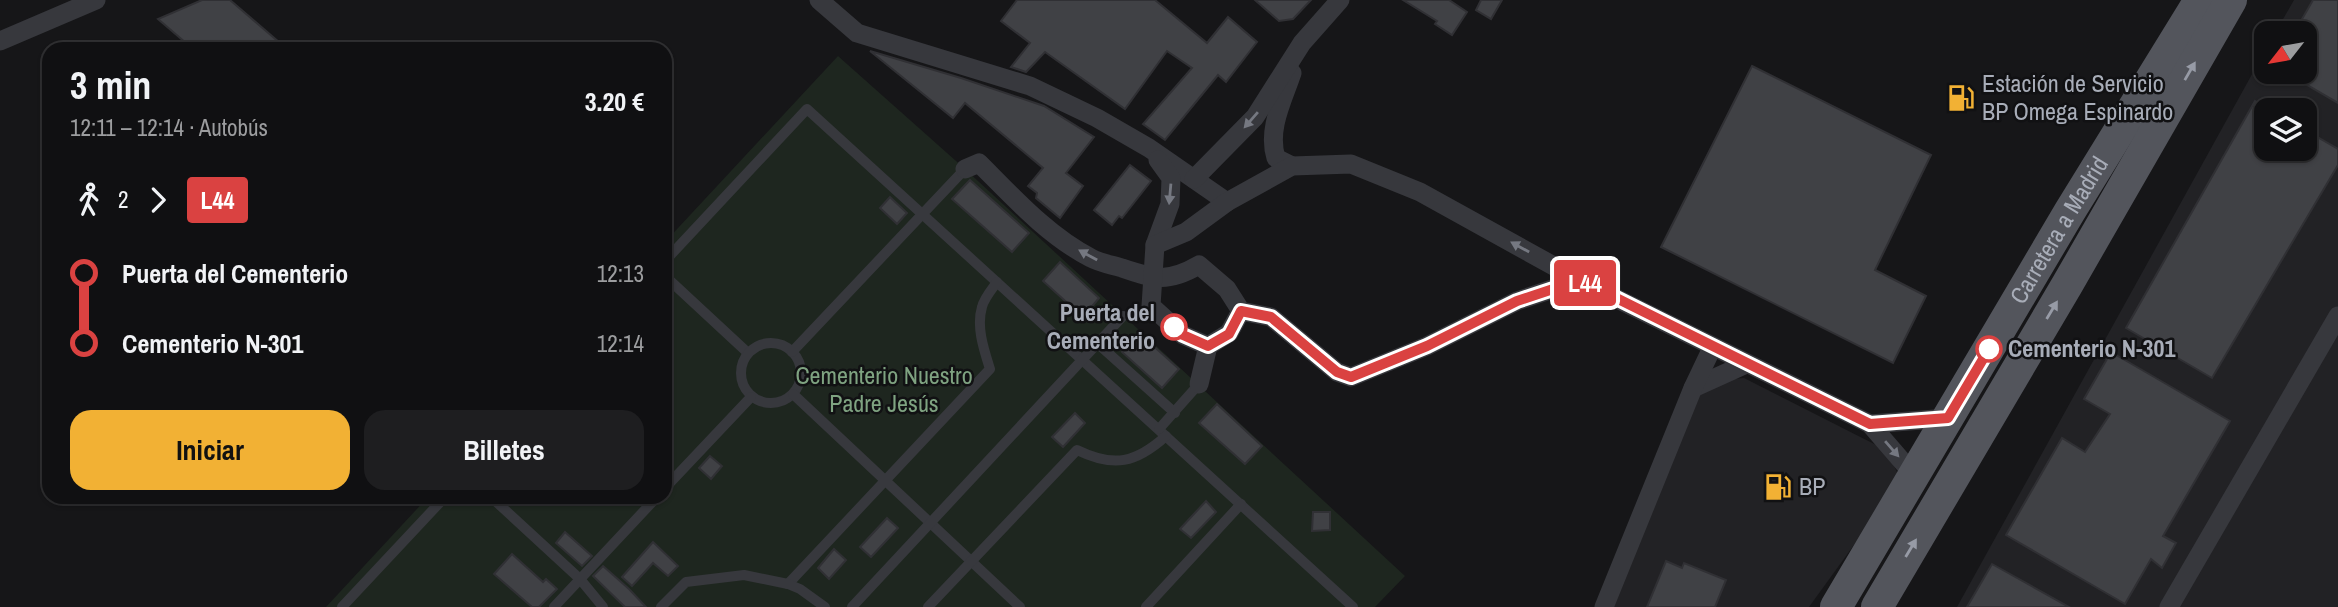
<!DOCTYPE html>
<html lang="es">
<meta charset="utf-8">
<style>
body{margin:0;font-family:"Archivo Narrow",sans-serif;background:#1e1e20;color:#f1f3f6;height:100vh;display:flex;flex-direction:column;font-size:26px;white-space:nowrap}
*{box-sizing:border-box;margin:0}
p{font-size:23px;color:#9c9d9f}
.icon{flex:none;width:38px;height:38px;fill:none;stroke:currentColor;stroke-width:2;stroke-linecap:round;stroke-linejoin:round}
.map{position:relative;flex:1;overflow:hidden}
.side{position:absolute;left:42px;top:42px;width:630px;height:462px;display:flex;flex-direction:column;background:#101012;border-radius:21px;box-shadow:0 2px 5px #0004,0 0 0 2px #303032}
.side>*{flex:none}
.badge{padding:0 14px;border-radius:5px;font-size:24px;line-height:46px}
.needle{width:46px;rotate:239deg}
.buttons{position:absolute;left:2254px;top:21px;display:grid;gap:14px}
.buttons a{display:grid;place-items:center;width:63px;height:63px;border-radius:14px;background:#101012;box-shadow:0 2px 5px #0004,0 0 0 2px #303032;font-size:35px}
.map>.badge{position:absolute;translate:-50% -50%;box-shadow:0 0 0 4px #fff}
.legs{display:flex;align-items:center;gap:10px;height:77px;padding:0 28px;font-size:23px}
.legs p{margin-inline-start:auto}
.summary{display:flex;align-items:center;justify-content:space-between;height:119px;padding:0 28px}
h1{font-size:38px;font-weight:700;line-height:52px}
.button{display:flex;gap:14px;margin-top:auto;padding:14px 28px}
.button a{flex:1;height:80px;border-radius:21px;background:#f2b134;color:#111;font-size:28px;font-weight:700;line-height:80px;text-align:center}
.button a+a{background:#1e1e20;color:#f1f3f6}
ul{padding:0 28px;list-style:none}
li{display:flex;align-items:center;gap:24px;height:70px;font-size:26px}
li i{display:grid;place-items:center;width:10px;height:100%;margin:0 9px;background:currentColor}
li i::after{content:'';width:18px;height:18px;margin:-9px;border:5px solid;border-radius:50%;background:#101012}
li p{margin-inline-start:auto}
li:first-child i{background:linear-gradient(#0000 50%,currentColor 0)}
li:last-child i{background:linear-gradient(currentColor 50%,#0000 0)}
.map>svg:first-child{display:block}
</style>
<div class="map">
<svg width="2338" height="607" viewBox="0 0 2338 607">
<rect width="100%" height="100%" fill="#161618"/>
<g fill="#222225" fill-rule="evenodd">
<path d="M2294 0H2338V607H1957L2266 49V72H2305V33H2275ZM2266 110H2305V149H2266Z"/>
<polygon points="1744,378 1886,450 1901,480 1809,607 1612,607 1698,392 1718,380"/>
</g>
<polygon fill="#1e261f" points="838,56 965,169 1405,576 1375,607 326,607 428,497 665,497 665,242"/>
<g fill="#404145" stroke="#303034" stroke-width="2">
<polygon points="202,0 230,0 287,49 193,49 158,19"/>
<polygon points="1017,0 1155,0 1207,43 1228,17 1257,42 1226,82 1218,75 1165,140 1143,124 1192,68 1167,51 1125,109 1045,52 1026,72 1011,67 1030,43 1001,21"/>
<polygon points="1255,0 1311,0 1293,19 1279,21"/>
<polygon points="1403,0 1449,0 1467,12 1452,35 1435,24 1437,21"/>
<polygon points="1481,0 1502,0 1491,19 1476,10"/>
<polygon points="2313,0 2338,0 2338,103 2285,72 2305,72 2305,33 2294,33"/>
<polygon points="870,51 961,78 1044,106 1094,137 1066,173 1083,186 1060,218 1036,198 1037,193 1028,186 1043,168 965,103 953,118"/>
<polygon points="1752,66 1931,155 1875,270 1926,296 1893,363 1661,247"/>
<polygon points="2255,101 2266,108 2266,149 2305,149 2305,130 2338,149 2338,165 2212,378 2126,328"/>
<polygon points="1130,165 1151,181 1122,218 1119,216 1112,225 1094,210"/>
<polygon points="970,180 1029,233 1012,252 952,199"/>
<polygon points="890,197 907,213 897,224 880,208"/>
<polygon points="1060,262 1099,298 1083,317 1043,281"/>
<polygon points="1139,333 1179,369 1162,388 1122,352"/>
<polygon points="2111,352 2230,421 2163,536 2176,543 2162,568 2151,559 2125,604 2006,535 2062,438 2085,452 2110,414 2084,399"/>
<polygon points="1217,404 1262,446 1245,464 1199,423"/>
<polygon points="1075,413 1085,423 1063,447 1052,437"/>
<polygon points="710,456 722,466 711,479 699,468"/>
<polygon points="1206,501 1216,512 1191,538 1180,529"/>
<polygon points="1313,512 1330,512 1330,530 1312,531"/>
<polygon points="887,518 898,528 871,557 860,547"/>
<polygon points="565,532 592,556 582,566 556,543"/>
<polygon points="653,542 678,566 668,576 653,563 632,586 622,577"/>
<polygon points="834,549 846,560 829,579 818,568"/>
<polygon points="512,554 543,582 546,579 557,589 539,607 532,607 494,574"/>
<polygon points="1666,561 1682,568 1684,563 1726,580 1715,607 1647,607"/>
<polygon points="1992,564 2069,607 1967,607"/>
<polygon points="603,566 629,589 646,607 625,607 593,576"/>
</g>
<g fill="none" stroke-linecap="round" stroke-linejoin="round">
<g stroke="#37383d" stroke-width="10">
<polyline points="665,261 807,109 1353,607"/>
<polyline points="665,276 748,353"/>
<circle cx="771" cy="373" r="30"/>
<polyline points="1097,343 1175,413"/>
<polyline points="792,352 965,169"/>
<polyline points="793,394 1020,607"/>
<polyline points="1159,429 1199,384"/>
<polyline points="665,488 751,397"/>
<polyline points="491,497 580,579 603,607"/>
<path d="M788 584 990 369C984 350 976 327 982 307 984 298 992 289 997 282"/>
<polyline points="342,607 445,497"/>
<polyline points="554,607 657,497"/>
<polyline points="661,607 686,582 744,575 788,584 800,589 825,607"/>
<polyline points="852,607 1123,316"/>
<path d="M928 607 1077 450C1114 468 1136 463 1166 436"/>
<polyline points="1146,607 1241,504"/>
</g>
<g stroke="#37383d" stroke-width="19">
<polyline points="819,0 857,33 1030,86 1097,118 1149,148 1227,202"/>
<polyline points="0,41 96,0"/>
<path d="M1292 73C1283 100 1267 129 1276 158L1292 166"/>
<path d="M965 169 979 163C1013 197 1048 236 1091 258 1100 263 1112 265 1122 268 1154 279 1168 283 1199 265L1227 289 1241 311 1271 317 1337 372 1351 377 1427 346 1517 301 1579 280"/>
<polyline points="1194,179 1255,117 1302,43 1340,0"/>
<polyline points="1155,245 1170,204 1171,178 1158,160"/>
<polyline points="1208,346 1183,335 1151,306 1155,245 1186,232 1227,202 1292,166 1351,164 1420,192 1579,280 1870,424 1914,475"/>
<polyline points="1199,384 1208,346 1229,333 1241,311"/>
<polyline points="1693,388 1746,364"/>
<polyline points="1870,424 1948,418"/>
<polyline points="1604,607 1693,388 1712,348"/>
<polyline points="2169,607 2338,316"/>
</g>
<g stroke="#53555c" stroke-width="32">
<path id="s1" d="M1836 607 2070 211 2200 0"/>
<polyline points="1877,607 2067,285 2231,0"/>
</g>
</g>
<defs><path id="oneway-solid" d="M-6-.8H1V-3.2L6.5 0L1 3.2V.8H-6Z" transform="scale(1.75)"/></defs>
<g fill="#979ba6">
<use href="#oneway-solid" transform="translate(2190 71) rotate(-60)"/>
<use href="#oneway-solid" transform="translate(2052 310) rotate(-59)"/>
<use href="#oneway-solid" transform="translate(1911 548) rotate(-59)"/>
</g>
<g fill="#757881">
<use href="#oneway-solid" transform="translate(1251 120) rotate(131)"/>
<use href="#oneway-solid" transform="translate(1170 194) rotate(95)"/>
<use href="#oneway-solid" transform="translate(1520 247) rotate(-151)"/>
<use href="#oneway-solid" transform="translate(1088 255) rotate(-151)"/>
<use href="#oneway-solid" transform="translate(1892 449) rotate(49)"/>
</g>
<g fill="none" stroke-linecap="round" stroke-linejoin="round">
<defs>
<polyline id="line-1" points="1174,327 1183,335 1208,346 1229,334 1241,311 1271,317 1337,372 1351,377 1427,346 1517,301 1580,280 1870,424 1948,418 1989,349"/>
</defs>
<use href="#line-1" stroke="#fff" stroke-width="16"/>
<use href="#line-1" stroke="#da4241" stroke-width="10"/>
</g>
<defs>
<symbol id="fuel-bare" viewBox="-9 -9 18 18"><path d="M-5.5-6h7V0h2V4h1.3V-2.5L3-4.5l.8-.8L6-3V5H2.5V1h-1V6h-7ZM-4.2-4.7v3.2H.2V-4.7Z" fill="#f2b134" stroke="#111113" stroke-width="2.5" paint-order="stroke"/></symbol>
</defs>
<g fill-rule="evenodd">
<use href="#fuel-bare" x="1942" y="79" width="38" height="38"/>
<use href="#fuel-bare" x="1759" y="468" width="38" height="38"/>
</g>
<g fill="#fff" stroke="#da4241" stroke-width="3.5">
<circle cx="1174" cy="327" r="12"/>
<circle cx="1989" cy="349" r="12"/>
</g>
<g text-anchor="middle" stroke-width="5" stroke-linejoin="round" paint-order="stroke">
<g font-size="24" fill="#a8adb8" stroke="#111113" text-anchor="start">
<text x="1982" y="92">Estación de Servicio<tspan x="1982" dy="28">BP Omega Espinardo</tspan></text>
<text x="1799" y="495">BP</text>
</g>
<g font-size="24" fill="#a8adb8" stroke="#111113">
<text dy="8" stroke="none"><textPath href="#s1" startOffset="438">Carretera a Madrid</textPath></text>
</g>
<g font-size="24" font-weight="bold" fill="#a8adb8" stroke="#111113" text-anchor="end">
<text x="1155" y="321">Puerta del<tspan x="1155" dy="28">Cementerio</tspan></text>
<text x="2008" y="357" text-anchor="start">Cementerio N-301</text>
</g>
<g font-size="24" fill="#7fa381" stroke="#111113">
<text x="884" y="384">Cementerio Nuestro<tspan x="884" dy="28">Padre Jesús</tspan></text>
</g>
</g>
</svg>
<div class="buttons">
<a><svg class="needle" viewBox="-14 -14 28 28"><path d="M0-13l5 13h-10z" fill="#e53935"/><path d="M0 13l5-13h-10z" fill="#9c9d9f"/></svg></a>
<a><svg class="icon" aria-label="layers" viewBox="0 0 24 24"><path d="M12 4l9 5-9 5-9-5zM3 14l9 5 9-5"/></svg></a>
</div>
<b class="badge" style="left:1585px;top:283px;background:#da4241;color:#fff">L44</b>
<section class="side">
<div class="summary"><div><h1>3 min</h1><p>12:11 – 12:14 · Autobús</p></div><b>3.20 €</b></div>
<div class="legs"><svg class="icon" aria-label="walk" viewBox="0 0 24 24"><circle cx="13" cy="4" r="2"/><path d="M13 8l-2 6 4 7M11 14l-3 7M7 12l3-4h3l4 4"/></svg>2<svg class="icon" aria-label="forward" viewBox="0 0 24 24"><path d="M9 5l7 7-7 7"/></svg><b class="badge" style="background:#da4241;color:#fff">L44</b></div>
<ul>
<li><i style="color:#da4241"></i><b>Puerta del Cementerio</b><p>12:13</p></li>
<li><i style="color:#da4241"></i><b>Cementerio N-301</b><p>12:14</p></li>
</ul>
<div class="button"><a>Iniciar</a><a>Billetes</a></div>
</section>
</div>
